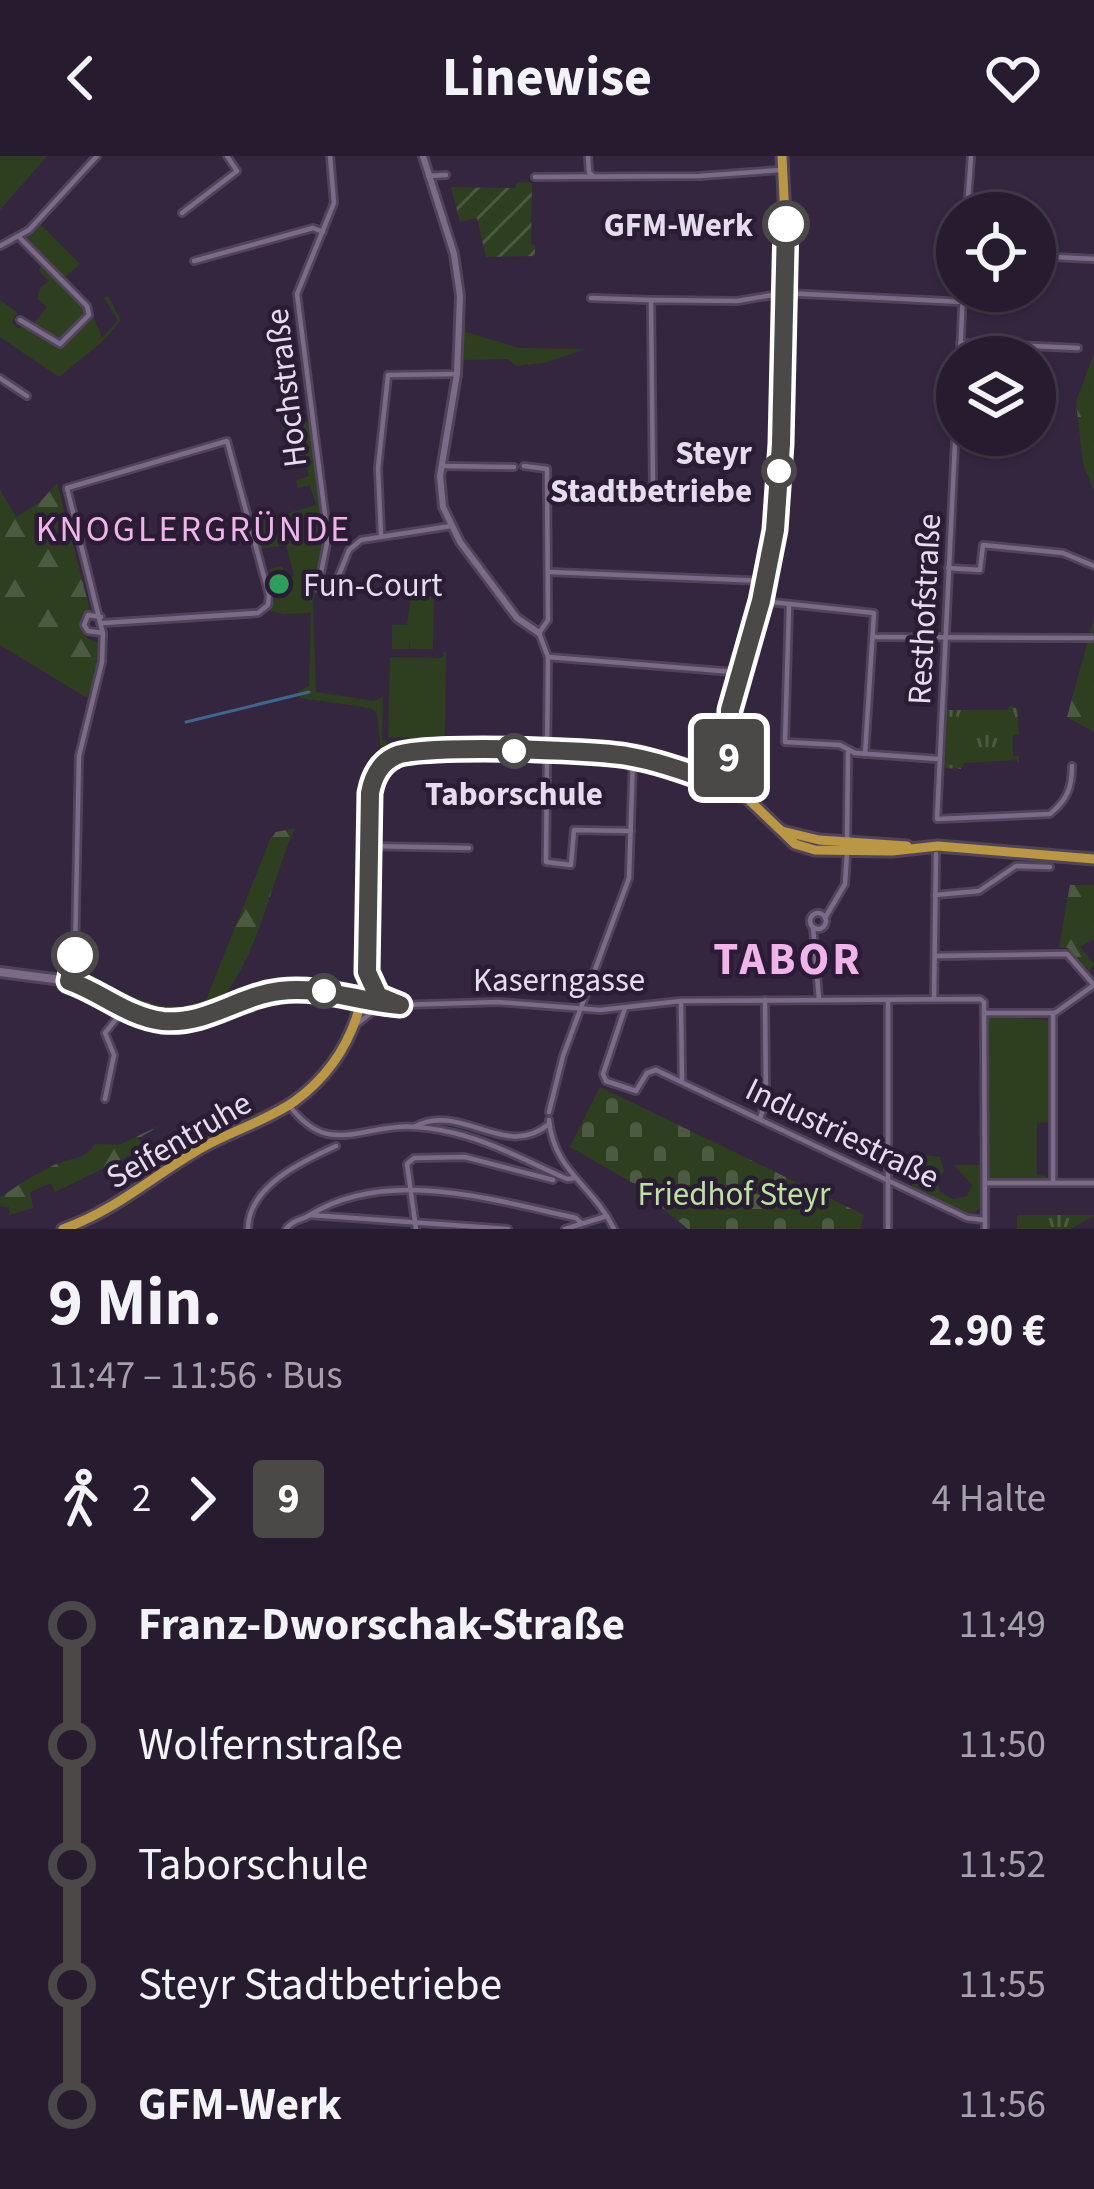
<!DOCTYPE html>
<html lang="de">
<meta charset="utf-8">
<style>
body{margin:0;font-family:"Source Sans 3",sans-serif;background:#33293b;color:#f1f3f6;height:100vh;display:flex;flex-direction:column;font-size:45px;white-space:nowrap}
*{box-sizing:border-box;margin:0}
p{font-size:39px;color:#a4a1aa}
.icon{flex:none;width:66px;height:66px;fill:none;stroke:currentColor;stroke-width:2;stroke-linecap:round;stroke-linejoin:round}
.map{position:relative;height:1073px;overflow:hidden}
.sheet{display:flex;flex-direction:column;background:#271c2f;flex:1}
.sheet>*{flex:none}
.badge{padding:0 24px;border-radius:9px;font-size:42px;line-height:78px}
.fabs{position:absolute;left:936px;top:36px;display:grid;gap:24px}
.fabs a{display:grid;place-items:center;width:120px;height:120px;border-radius:50%;background:#271c2f;box-shadow:0 3px 9px #0004,0 0 0 3px #433a4b;font-size:60px}
.map>.badge{position:absolute;translate:-50% -50%;box-shadow:0 0 0 6px #fff}
.legs{display:flex;align-items:center;gap:18px;height:132px;padding:0 48px;font-size:39px}
.legs p{margin-inline-start:auto}
.headline{display:flex;align-items:center;justify-content:space-between;height:204px;padding:0 48px}
h1{font-size:66px;font-weight:700;line-height:90px}
ul{padding:0 48px;list-style:none}
li{display:flex;align-items:center;gap:42px;height:120px;font-size:45px}
li i{display:grid;place-items:center;width:18px;height:100%;margin:0 15px;background:currentColor}
li i::after{content:'';width:30px;height:30px;margin:-15px;border:9px solid;border-radius:50%;background:#271c2f}
li p{margin-inline-start:auto}
li:first-child i{background:linear-gradient(#0000 50%,currentColor 0)}
li:last-child i{background:linear-gradient(currentColor 50%,#0000 0)}
header{display:flex;justify-content:space-between;align-items:center;height:156px;padding:0 48px;background:#271c2f;font-size:54px;font-weight:700}
.map>svg:first-child{display:block}
</style>
<header><svg class="icon" aria-label="back" viewBox="0 0 24 24"><path d="M15 5l-7 7 7 7"/></svg>Linewise<svg class="icon" aria-label="heart" viewBox="0 0 24 24"><path d="M12 20l-8-8c-3-5 5-10 8-4 3-6 11-1 8 4z"/></svg></header>
<div class="map">
<svg width="1094" height="1073" viewBox="0 0 1094 1073">
<defs>
<pattern id="forest-firs" width="22" height="20" patternUnits="userSpaceOnUse" patternTransform="scale(3)"><rect width="22" height="20" fill="#2e3f20"/><path d="M5 1l3.5 6h-7zM16 11l3.5 6h-7z" fill="#4c5a41"/></pattern>
<pattern id="cemetery-stones" width="16" height="16" patternUnits="userSpaceOnUse" patternTransform="scale(3)"><rect width="16" height="16" fill="#2e3f20"/><path d="M2 7V4a2 2 0 0 1 4 0v3zM10 15v-3a2 2 0 0 1 4 0v3z" fill="#4c5a41"/></pattern>
<pattern id="park-tufts" width="24" height="20" patternUnits="userSpaceOnUse" patternTransform="scale(3)"><rect width="24" height="20" fill="#2e3f20"/><path d="M3 7l-1-3M5 7V3M7 7l1-3M15 17l-1-3M17 17v-4M19 17l1-3" fill="none" stroke="#4c5a41"/></pattern>
<pattern id="garden-furrows" width="10" height="10" patternUnits="userSpaceOnUse" patternTransform="scale(3)"><rect width="10" height="10" fill="#2e3f20"/><path d="M-1 1l2-2M0 10L10 0M9 11l2-2" fill="none" stroke="#4c5a41"/></pattern>
</defs>
<rect width="100%" height="100%" fill="#34263f"/>
<g fill="#2e3f20">
<polygon points="0,0 47,0 0,54"/>
<polygon points="62,41 41,69 80,108 64,122 22,82"/>
<polygon points="41,109 86,154 85,160 62,184 57,185 34,167 47,151 37,142 41,131 49,125 39,115"/>
<polygon points="108,140 121,164 102,186 59,221 0,181 0,144 18,157 12,166 17,172 31,171 60,192 93,159 102,182 118,164 104,142"/>
<polygon points="465,161 466,176 519,192 586,193 544,207 516,210 508,203 462,204"/>
<polygon points="298,265 309,266 311,270 326,384 313,447 316,536 374,545 383,540 382,584 386,584 390,594 402,590 409,604 399,608 398,615 389,616 379,640 378,679 382,684 361,686 362,639 367,620 381,598 377,557 370,552 300,542 298,535 309,530 311,457 283,458 267,454 275,443 269,413 282,410 286,423 294,420 286,389 259,393 253,368 316,349 310,329 298,332 296,324 309,320 303,301 290,304 288,296 301,292 295,273 283,275 281,268"/>
<polygon points="411,441 434,441 433,493 410,493 410,480 409,493 392,493 392,469 407,469"/>
<polygon points="0,465 25,466 80,517 92,522 98,487 99,508 87,542 0,489"/>
<polygon points="443,496 446,496 445,584 388,581 390,501 442,502"/>
<polygon points="988,860 1048,864 1049,966 1037,967 1037,1019 1046,1020 1046,1023 988,1023"/>
<polygon points="924,999 940,1001 944,1015 938,1025 940,1036 953,1043 967,1040 972,1029 954,1009 980,1009 980,1051 976,1056 964,1057 912,1031 912,1013 924,1013"/>
</g>
<g fill="url(#forest-firs)">
<polygon points="1094,101 1094,334 1083,308 1076,246 1094,198"/>
<polygon points="57,327 90,454 82,458 79,471 88,483 98,487 93,522 26,505 25,466 0,465 0,334 16,361 39,347"/>
<polygon points="1094,462 1094,576 1067,561"/>
<path d="M295 672C269 730 260 797 218 848 169 869 127 850 84 822 130 832 152 864 206 844L270 684 276 676Z"/>
<polygon points="1070,729 1094,729 1094,783 1080,791 1094,808 1089,816 1068,792 1059,791"/>
<path d="M163 968 139 982 143 993 55 1036 51 1027 30 1036 33 1052 9 1059V1051L0 1050V1042C17 1029 33 1020 52 1010 69 1001 83 1006 95 988L119 989Z"/>
</g>
<polygon fill="url(#cemetery-stones)" points="600,931 864,1059 860,1073 688,1073 641,1035 644,1028 633,1027 570,991"/>
<g fill="url(#park-tufts)">
<polygon points="1009,550 1017,552 1019,578 1013,579 1013,600 1019,600 1019,608 1017,604 964,607 961,613 945,612 947,554 1008,554"/>
<polygon points="1017,1059 1094,1059 1094,1060 1070,1073 1017,1073"/>
</g>
<polygon fill="url(#garden-furrows)" points="517,26 532,27 531,88 535,89 535,100 486,101 477,62 460,66 451,31 515,32"/>
<g fill="none" stroke-linecap="round" stroke-linejoin="round">
<polyline stroke="#3e668e" stroke-width="3" points="186,566 309,536"/>
<defs>
<g id="minor">
<polyline points="330,0 334,47 297,138 328,382 318,432 324,437 333,434 349,394 361,384 451,370"/>
<polyline points="588,0 589,16 593,20"/>
<polyline points="428,20 446,19"/>
<polyline points="535,21 700,20 780,14"/>
<polyline points="182,57 237,15 227,0"/>
<polyline points="967,57 971,0"/>
<polyline points="19,81 87,150 89,159 60,188 20,164"/>
<polyline points="0,90 29,74 97,0"/>
<polyline points="1035,100 1094,103"/>
<polyline points="194,105 313,72 323,76"/>
<polyline points="591,142 651,144"/>
<polyline points="960,187 1078,192"/>
<polyline points="960,201 963,135"/>
<polyline points="0,222 27,240"/>
<path d="M957 245 937 663 1050 658C1067 644 1072 632 1072 610"/>
<polyline points="442,310 514,311"/>
<polyline points="524,310 547,313 548,464 539,477 548,501 546,706 571,709 574,674 631,675"/>
<polyline points="547,334 653,332 651,144 737,145 785,137 963,146"/>
<polyline points="381,378 378,312 388,219 456,218"/>
<polyline points="948,412 980,414 983,389 1063,397 1094,410"/>
<polyline points="550,416 766,425"/>
<polyline points="761,445 874,457 865,598"/>
<polyline points="789,450 785,586 840,589 855,597 938,603"/>
<polyline points="101,461 88,459 84,469 88,475 103,477"/>
<polyline points="874,481 1092,482"/>
<polyline points="548,501 734,516"/>
<polyline points="847,687 848,597"/>
<polyline points="369,690 469,692"/>
<polyline points="935,739 979,735 1016,710 1050,711"/>
<circle cx="818" cy="765" r="8"/>
<polyline points="825,762 845,728 847,698"/>
<polyline points="813,771 819,844"/>
<polyline points="935,800 1067,798 1094,829 1055,857 984,857"/>
<polyline points="368,818 375,836 389,846"/>
<polyline points="69,825 75,799 79,600 102,506 103,478 67,332 227,285 269,439 268,449 258,457 103,467"/>
<polyline points="364,843 400,849 498,846 600,854 681,845 980,843 984,846 985,1073"/>
<polyline points="934,843 936,698"/>
<polyline points="681,845 682,924"/>
<polyline points="625,852 603,918 606,925 636,935 647,917 656,914 967,1062 984,1064"/>
<polyline points="1053,858 1053,1027"/>
<polyline points="357,868 372,856 388,851"/>
<polyline points="105,943 114,899 105,877 125,852"/>
<path d="M289 949C324 996 351 975 398 971 416 969 436 973 454 977 492 986 531 1007 567 1023L575 1022"/>
<polyline points="549,956 563,900 629,722 633,603"/>
<polyline points="760,963 766,943 765,844"/>
<path d="M549 964C554 1016 593 1029 614 1073"/>
<path d="M414 971C461 945 505 1005 549 968"/>
<polyline points="985,1027 1094,1027"/>
<polyline points="310,1059 508,1073"/>
<path d="M248 1073C248 1030 303 1005 336 990"/>
<path d="M286 1073C294 1063 300 1065 310 1059 388 1011 493 1044 576 1062L581 1067"/>
<polyline points="416,1073 407,1008 414,1002 465,1001 553,1024"/>
<polyline points="565,1073 607,1060"/>
<polyline points="888,1073 888,845"/>
</g>
<polyline id="tertiary" points="423,0 454,98 460,140 457,218 440,320 443,351 460,386 517,462 539,477"/>
<polyline id="secondary" points="0,816 69,825 135,857 163,865 204,862 282,834 324,835 364,843"/>
<g id="primary">
<polyline points="730,553 747,489"/>
<polyline points="567,595 633,601 700,621 740,640"/>
<polyline points="694,608 710,601 720,584"/>
<polyline points="717,622 727,568"/>
<polyline points="716,627 728,609 728,538 761,445 776,364 786,83 782,0"/>
<polyline points="782,675 819,684 907,690"/>
<path d="M63 1073C117 1054 156 1017 205 990 234 974 268 964 295 945 400 868 360 741 371 630L383 608 402 597 580 591 638 595 723 619 795 688 815 694 892 695 938 690 1094 703"/>
</g>
</defs>
<use href="#minor" stroke="#50445a" stroke-width="10"/>
<use href="#tertiary" stroke="#50445a" stroke-width="12"/>
<use href="#secondary" stroke="#50445a" stroke-width="14"/>
<use href="#primary" stroke="#50445a" stroke-width="15"/>
<use href="#minor" stroke="#7b6b89" stroke-width="4.5"/>
<use href="#tertiary" stroke="#7b6b89" stroke-width="6"/>
<use href="#secondary" stroke="#7b6b89" stroke-width="8"/>
<use href="#primary" stroke="#ba9742" stroke-width="9"/>
</g>
<g fill="none" stroke-linecap="round" stroke-linejoin="round">
<defs>
<path id="line-1" d="M75 799 69 825C101 836 128 861 163 865 207 869 238 840 280 835 322 830 359 846 400 849L378 840 367 816 370 637C373 621 380 607 395 600 419 588 594 594 627 600 657 605 688 616 716 627L728 611 730 554 761 445 775 374 781 288 786 68"/>
</defs>
<use href="#line-1" stroke="#fff" stroke-width="27"/>
<use href="#line-1" stroke="#4a4948" stroke-width="18"/>
</g>
<g fill="#fff" stroke="#4a4948" stroke-width="6">
<circle cx="786" cy="68" r="21"/>
<circle cx="779" cy="315" r="15"/>
<circle cx="514" cy="595" r="15"/>
<circle cx="75" cy="799" r="21"/>
<circle cx="324" cy="835" r="15"/>
</g>
<circle fill="#2e9e5b" stroke="#2a1c35" stroke-width="4.5" cx="279" cy="428" r="12"/>
<g text-anchor="middle" stroke-width="9" stroke-linejoin="round" paint-order="stroke">
<g font-size="33" font-weight="bold" fill="#e5dced" stroke="#2a1c35" text-anchor="end">
<text x="753" y="80">GFM-Werk</text>
<text x="752" y="308">Steyr<tspan x="752" dy="38">Stadtbetriebe</tspan></text>
<text x="514" y="649" text-anchor="middle">Taborschule</text>
</g>
<g font-size="33" fill="#e5dced" stroke="#2a1c35">
<text transform="translate(285 232) rotate(-97)" y="12">Hochstraße</text>
<text transform="translate(923 453) rotate(-87)" y="12">Resthofstraße</text>
<text x="559" y="835">Kaserngasse</text>
<text transform="translate(843 976) rotate(26)" y="12">Industriestraße</text>
<text transform="translate(178 983) rotate(-30)" y="12">Seifentruhe</text>
</g>
<g font-size="33" fill="#e5dced" stroke="#2a1c35" text-anchor="start">
<text x="303" y="440">Fun-Court</text>
</g>
<g font-size="33" fill="#b9e499" stroke="#2a1c35">
<text x="734" y="1049">Friedhof Steyr</text>
</g>
<g font-size="36" letter-spacing="3" fill="#f1b4ea" stroke="#2a1c35">
<text x="194" y="385">KNOGLERGRÜNDE</text>
</g>
<g font-size="45" font-weight="bold" letter-spacing="3" fill="#f1b4ea" stroke="#2a1c35">
<text x="788" y="818">TABOR</text>
</g>
</g>
</svg>
<div class="fabs">
<a><svg class="icon" aria-label="locate" viewBox="0 0 24 24"><circle cx="12" cy="12" r="6"/><path d="M12 2v4M12 18v4M2 12h4M18 12h4"/></svg></a>
<a><svg class="icon" aria-label="layers" viewBox="0 0 24 24"><path d="M12 4l9 5-9 5-9-5zM3 14l9 5 9-5"/></svg></a>
</div>
<b class="badge" style="left:729px;top:602px;background:#4a4948;color:#fff">9</b>
</div>
<section class="sheet">
<div class="headline"><div><h1>9 Min.</h1><p>11:47 – 11:56 · Bus</p></div><b>2.90 €</b></div>
<div class="legs"><svg class="icon" aria-label="walk" viewBox="0 0 24 24"><circle cx="13" cy="4" r="2"/><path d="M13 8l-2 6 4 7M11 14l-3 7M7 12l3-4h3l4 4"/></svg>2<svg class="icon" aria-label="forward" viewBox="0 0 24 24"><path d="M9 5l7 7-7 7"/></svg><b class="badge" style="background:#4a4948;color:#fff">9</b><p>4 Halte</p></div>
<ul>
<li><i style="color:#4a4948"></i><b>Franz-Dworschak-Straße</b><p>11:49</p></li>
<li><i style="color:#4a4948"></i><span>Wolfernstraße</span><p>11:50</p></li>
<li><i style="color:#4a4948"></i><span>Taborschule</span><p>11:52</p></li>
<li><i style="color:#4a4948"></i><span>Steyr Stadtbetriebe</span><p>11:55</p></li>
<li><i style="color:#4a4948"></i><b>GFM-Werk</b><p>11:56</p></li>
</ul>
</section>
